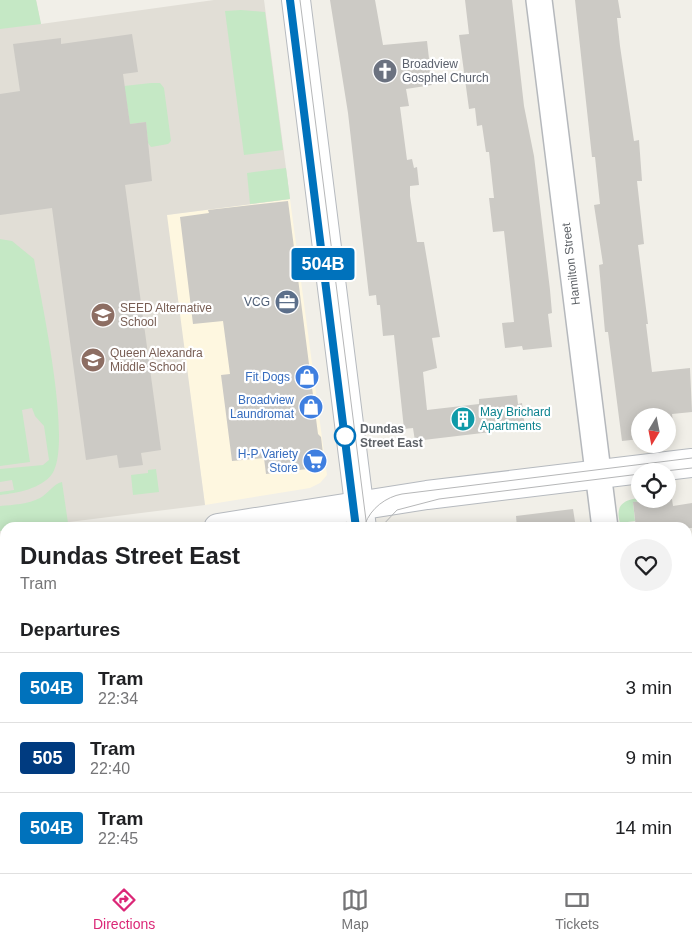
<!DOCTYPE html>
<style>
body{margin:0;font-family:Arial,sans-serif;background:#f2f2f2;color:#202124;height:100vh;display:flex;flex-direction:column;font-size:19px;white-space:nowrap}
*{box-sizing:border-box;margin:0}
p{font-size:16px;color:#757577}
.icon{flex:none;width:28px;height:28px;fill:none;stroke:currentColor;stroke-width:2;stroke-linecap:round;stroke-linejoin:round}
.map{position:relative;flex:1;overflow:hidden}
.side{position:absolute;left:0px;top:522px;width:692px;height:351px;display:flex;flex-direction:column;background:#fff;border-radius:15px 15px 0 0;box-shadow:0 2px 12px #0003}
.side>*{flex:none}
.badge{padding:0 10px;border-radius:4px;font-size:18px;line-height:32px}
.needle{width:32px;rotate:190deg}
.buttons{position:absolute;left:631px;top:408px;display:grid;gap:10px}
.buttons a{display:grid;place-items:center;width:45px;height:45px;border-radius:50%;background:#fff;box-shadow:0 2px 12px #0003;font-size:25px}
.map>.badge{position:absolute;translate:-50% -50%;box-shadow:0 0 0 2px #fff}
h2{padding:0 20px;font-size:19px;line-height:45px}
.round{display:grid;place-items:center;flex:none;width:52px;height:52px;border-radius:26px;background:#f2f2f2}
.overview{display:flex;align-items:center;justify-content:space-between;height:85px;padding:0 20px}
h1{font-size:24px;font-weight:700;line-height:38px}
ul{padding:0;list-style:none}
li{display:flex;align-items:center;gap:15px;height:70px;padding:0 20px;border-top:1px solid #e0e0e0}
li div{flex:1}
li b{display:block;font-size:19px}
li em{font-style:normal}
li .badge{min-width:55px;font-weight:700;text-align:center}
.tabs{display:flex;justify-content:space-around;align-items:center;height:70px;border-top:1px solid #e0e0e0;background:#fff;font-size:14px;color:#757577}
.tabs a{display:grid;justify-items:center;gap:2px}
.tabs .selected{color:#db2777}
.map>svg:first-child{display:block}
</style>
<div class="map">
<svg width="692" height="873" viewBox="0 0 692 873">
<rect width="100%" height="100%" fill="#f1efe8"/>
<polygon fill="#fef7e0" points="290,199 327,475 320,483 310,488 205,505 166,215"/>
<polygon fill="#e1ded6" points="0,0 36,0 41,24 214,0 264,0 290,199 167,215 205,505 29,527 5,528 5,531 0,531"/>
<g fill="#c5e8c5">
<polygon points="0,0 36,0 41,24 0,29"/>
<polygon points="241,10 265,12 283,150 244,155 225,11"/>
<polygon points="151,83 160,83 164,88 171,141 168,144 151,147 148,143 146,122 130,124 124,86"/>
<polygon points="286,168 290,199 250,204 247,173"/>
<path d="M0 239 12 241 34 259C41 300 73 444 52 474 41 489 17 493 0 495V492L14 490 12 480 0 482V469L43 465 49 460 44 426 35 416 32 408 22 410 30 462 0 466Z"/>
<polygon points="156,469 159,492 133,495 131,475 148,473 148,470"/>
<path d="M62 482 68 523 29 527 5 528V531H0V506C13 505 28 504 40 498 48 494 53 484 62 482Z"/>
<path d="M640 498 645 501 633 502 635 521 620 523C615 505 623 500 640 498Z"/>
</g>
<g fill="#cccac5">
<polygon points="330,0 375,0 383,45 427,41 432,85 406,89 409,106 400,107 407,160 412,159 414,168 417,167 419,185 410,186 410,196 417,242 424,242 440,337 432,338 437,368 423,372 427,410 479,404 479,399 517,395 518,404 522,403 525,428 415,441 413,428 404,429 394,335 383,336 380,305 377,305 376,295 369,296 348,113"/>
<polygon points="465,0 512,0 524,106 534,156 550,290 552,313 548,314 552,347 523,350 522,346 505,348 502,323 514,322 508,267 504,231 493,232 489,198 494,198 489,152 486,152 482,125 477,126 475,108 469,109 459,35 469,34"/>
<polygon points="575,0 618,0 621,18 617,18 620,46 634,141 639,140 642,181 637,181 644,244 638,245 648,324 646,324 652,372 690,368 692,412 672,414 674,430 668,431 668,416 640,416 640,439 622,441 608,332 605,332 599,265 603,264 594,205 600,204 595,157 592,157"/>
<polygon points="132,34 138,72 123,74 130,124 146,122 152,181 125,185 161,450 141,453 143,465 119,468 117,455 86,460 52,208 0,215 0,94 20,91 13,44 61,38 61,44"/>
<polygon points="288,201 318,434 321,437 324,462 324,467 266,474 264,458 232,461 221,375 230,374 223,321 193,324 180,217 209,213 208,210"/>
<polygon points="645,499 672,499 673,506 692,503 692,528 636,528 633,502 645,501"/>
<polygon points="573,509 576,528 517,528 516,516"/>
</g>
<g fill="none" stroke-linecap="round" stroke-linejoin="round">
<defs>
<g id="street">
<polyline points="539,0 605,528"/>
<polyline points="0,783 5,782"/>
<polyline points="646,869 647,873"/>
</g>
<g id="secondary">
<polyline points="296,0 362,528"/>
<polyline points="218,528 427,495 692,463"/>
<polyline points="0,559 5,558"/>
<polyline points="403,869 404,873"/>
</g>
</defs>
<use href="#street" stroke="#b5b8bc" stroke-width="28"/>
<use href="#secondary" stroke="#b6babf" stroke-width="30"/>
<use href="#street" stroke="#fff" stroke-width="25"/>
<use href="#secondary" stroke="#fff" stroke-width="28"/>
<g stroke="#b6b7b8" stroke-width="1">
<polyline points="290,0 356,528"/>
<polyline points="300,0 367,528"/>
<polyline points="665,471 692,468"/>
<path d="M365 524C371 508 386 497 402 494L692 458"/>
<polyline points="380,528 397,510 439,499 640,474"/>
<polyline points="398,869 399,873"/>
<polyline points="409,869 409,873"/>
</g>
</g>
<g fill="none" stroke-linecap="round" stroke-linejoin="round">
<defs>
<polyline id="line" points="290,0 356,528"/>
</defs>
<use href="#line" stroke="#fff" stroke-width="11"/>
<use href="#line" stroke="#0072bc" stroke-width="8"/>
</g>
<defs>
<symbol id="church-disc" viewBox="-11 -11 22 22"><circle r="9.5" fill="#6b7280" stroke="#fff"/><path d="M-1.2-6h2.4v3.5h3.3v2.4h-3.3V6h-2.4V-.1h-3.3v-2.4h3.3Z" fill="#fff"/></symbol>
<symbol id="office-disc" viewBox="-11 -11 22 22"><circle r="9.5" fill="#5c6f8a" stroke="#fff"/><path d="M-6-3h4V-5.5h4V-3h4V5H-6ZM-1-4.5V-3h2v-1.5ZM-6 0V1H6V0Z" fill="#fff"/></symbol>
<symbol id="school-disc" viewBox="-11 -11 22 22"><circle r="9.5" fill="#8d6e63" stroke="#fff"/><path d="M0-5L7-2L0 1L-7-2ZM-4 1L0 2.5L4 1V4Q0 6-4 4Z" fill="#fff"/></symbol>
<symbol id="shop-disc" viewBox="-11 -11 22 22"><circle r="9.5" fill="#3f7fe0" stroke="#fff"/><path d="M-5-2.5h2.3a2.7 3.5 0 0 1 5.4 0H5L5.5 6h-11ZM-1.5-2.5h3a1.5 2.3 0 0 0-3 0Z" fill="#fff"/></symbol>
<symbol id="building-disc" viewBox="-11 -11 22 22"><circle r="9.5" fill="#0f9aa8" stroke="#fff"/><path d="M-4-6H4V6H1V3H-1V6H-4ZM-2.5-4.3h1.7v1.8h-1.7ZM.8-4.3h1.7v1.8H.8ZM-2.5-1h1.7V.8h-1.7ZM.8-1h1.7V.8H.8Z" fill="#fff"/></symbol>
<symbol id="supermarket-disc" viewBox="-11 -11 22 22"><circle r="9.5" fill="#3f7fe0" stroke="#fff"/><path d="M-6-5.5h2.5l.6 2H6L4.5 2H-2.5L-4.4-4H-6ZM-1.5 3.2a1.3 1.3 0 1 0 .1 0ZM3 3.2a1.3 1.3 0 1 0 .1 0Z" fill="#fff"/></symbol>
</defs>
<g fill-rule="evenodd">
<use href="#church-disc" x="371" y="57" width="28" height="28"/>
<use href="#office-disc" x="273" y="288" width="28" height="28"/>
<use href="#school-disc" x="89" y="301" width="28" height="28"/>
<use href="#school-disc" x="79" y="346" width="28" height="28"/>
<use href="#shop-disc" x="293" y="363" width="28" height="28"/>
<use href="#shop-disc" x="297" y="393" width="28" height="28"/>
<use href="#building-disc" x="449" y="405" width="28" height="28"/>
<use href="#supermarket-disc" x="301" y="447" width="28" height="28"/>
</g>
<circle fill="#fff" stroke="#0072bc" stroke-width="2.5" cx="345" cy="436" r="10"/>
<g text-anchor="middle" stroke-width="4.5" stroke-linejoin="round" paint-order="stroke">
<g font-size="12" fill="#5b616d" stroke="#fff" text-anchor="start">
<text x="402" y="68">Broadview<tspan x="402" dy="14">Gosphel Church</tspan></text>
</g>
<g font-size="12" fill="#5f6368" stroke="#fff">
<text transform="translate(571 264) rotate(-97)" y="4">Hamilton Street</text>
</g>
<g font-size="12" fill="#4e5e75" stroke="#fff" text-anchor="end">
<text x="270" y="306">VCG</text>
</g>
<g font-size="12" fill="#785e54" stroke="#fff" text-anchor="start">
<text x="120" y="312">SEED Alternative<tspan x="120" dy="14">School</tspan></text>
<text x="110" y="357">Queen Alexandra<tspan x="110" dy="14">Middle School</tspan></text>
</g>
<g font-size="12" fill="#366cbe" stroke="#fff" text-anchor="end">
<text x="290" y="381">Fit Dogs</text>
<text x="294" y="404">Broadview<tspan x="294" dy="14">Laundromat</tspan></text>
<text x="298" y="458">H-P Variety<tspan x="298" dy="14">Store</tspan></text>
</g>
<g font-size="12" fill="#0d838f" stroke="#fff" text-anchor="start">
<text x="480" y="416">May Brichard<tspan x="480" dy="14">Apartments</tspan></text>
</g>
<g font-size="12" font-weight="bold" fill="#5f6368" stroke="#fff" text-anchor="start">
<text x="360" y="433">Dundas<tspan x="360" dy="14">Street East</tspan></text>
</g>
</g>
</svg>
<div class="buttons">
<a><svg class="needle" viewBox="-14 -14 28 28"><path d="M0-13l5 13h-10z" fill="#e53935"/><path d="M0 13l5-13h-10z" fill="#757577"/></svg></a>
<a><svg class="icon" aria-label="locate" viewBox="0 0 24 24"><circle cx="12" cy="12" r="6"/><path d="M12 2v4M12 18v4M2 12h4M18 12h4"/></svg></a>
</div>
<b class="badge" style="left:323px;top:264px;background:#0072bc;color:#fff">504B</b>
<section class="side">
<div class="overview"><div><h1>Dundas Street East</h1><p>Tram</p></div><a class="round"><svg class="icon" aria-label="heart" viewBox="0 0 24 24"><path d="M12 20l-8-8c-3-5 5-10 8-4 3-6 11-1 8 4z"/></svg></a></div>
<h2>Departures</h2>
<ul>
<li><span class="badge" style="background:#0072bc;color:#fff">504B</span><div><b>Tram</b><p>22:34</p></div><em>3 min</em></li>
<li><span class="badge" style="background:#003b80;color:#fff">505</span><div><b>Tram</b><p>22:40</p></div><em>9 min</em></li>
<li><span class="badge" style="background:#0072bc;color:#fff">504B</span><div><b>Tram</b><p>22:45</p></div><em>14 min</em></li>
</ul>
</section>
</div>
<nav class="tabs">
<a class="selected"><svg class="icon" aria-label="directions" viewBox="0 0 24 24"><path d="M12 3l9 9-9 9-9-9zM9 14v-3h6M13 9l2 2-2 2"/></svg>Directions</a>
<a><svg class="icon" aria-label="map" viewBox="0 0 24 24"><path d="M3 6l6-2 6 2 6-2v14l-6 2-6-2-6 2zM9 4v14M15 6v14"/></svg>Map</a>
<a><svg class="icon" aria-label="tickets" viewBox="0 0 24 24"><path d="M3 7h18v10H3zM15 7v10"/></svg>Tickets</a>
</nav>
